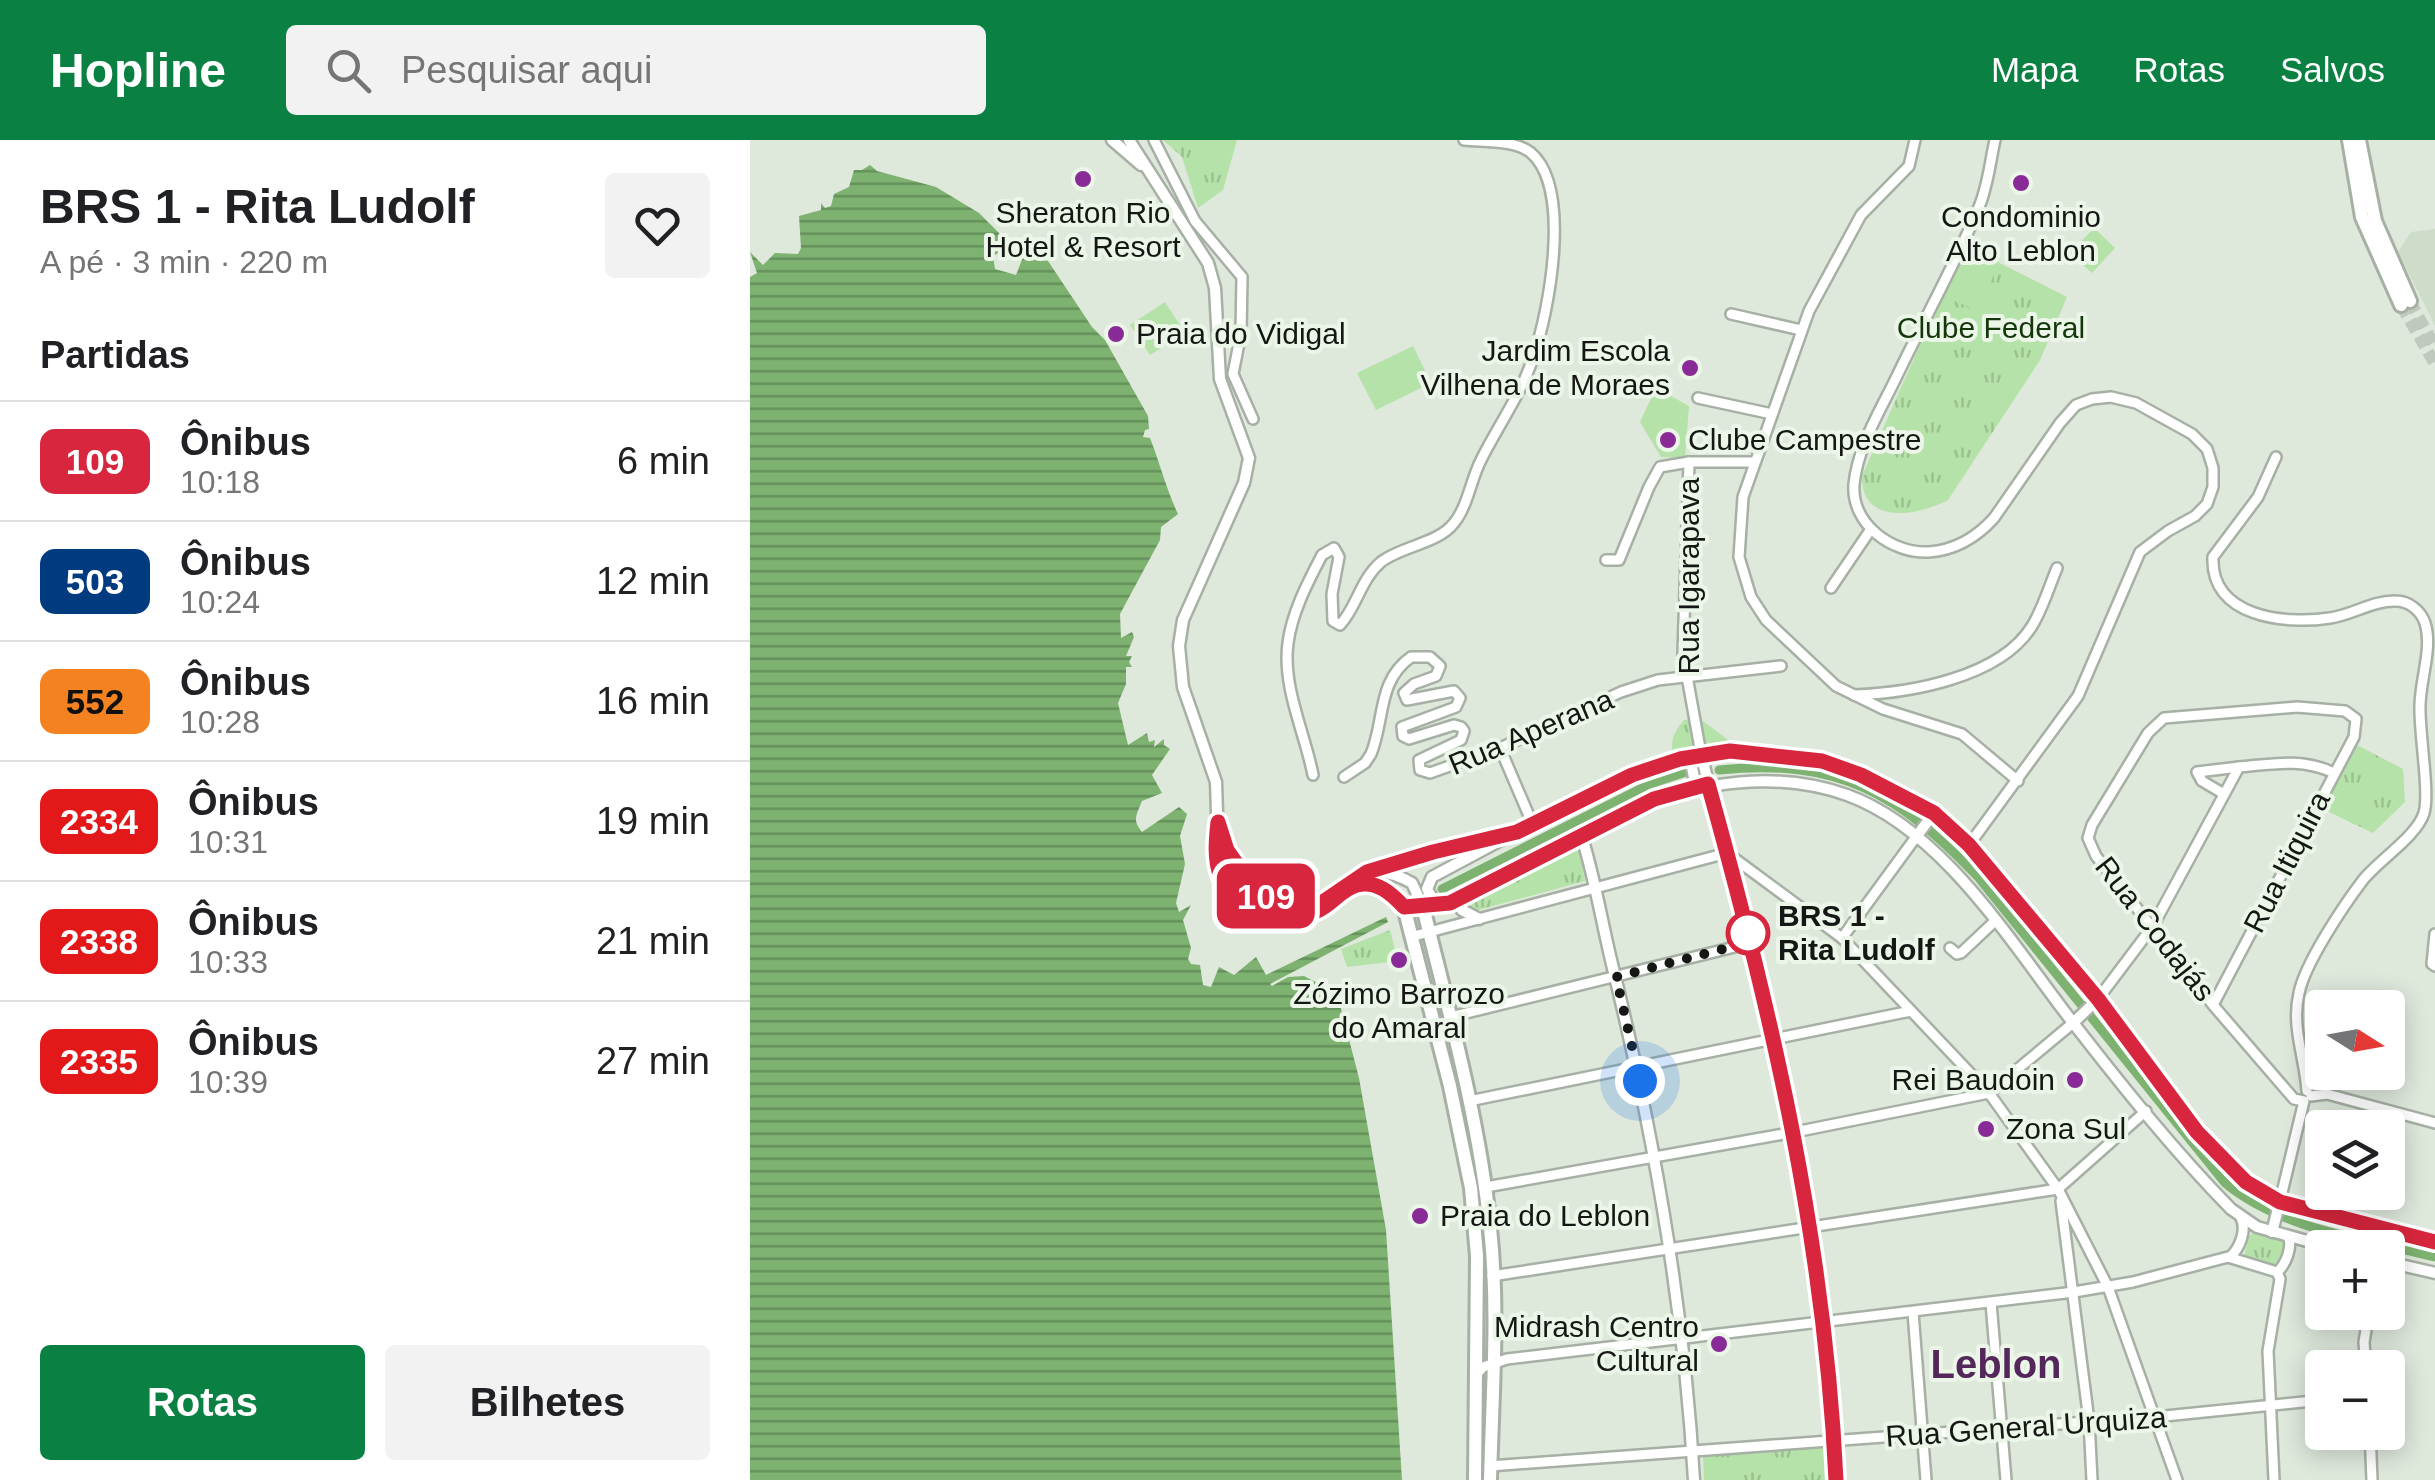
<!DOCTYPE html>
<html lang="pt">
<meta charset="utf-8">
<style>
body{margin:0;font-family:Helvetica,sans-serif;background:#f2f2f2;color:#202124;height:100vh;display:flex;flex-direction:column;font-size:38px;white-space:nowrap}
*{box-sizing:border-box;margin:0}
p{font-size:32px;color:#757577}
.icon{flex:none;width:55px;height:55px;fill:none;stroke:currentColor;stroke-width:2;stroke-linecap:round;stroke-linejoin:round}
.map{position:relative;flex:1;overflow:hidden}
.sheet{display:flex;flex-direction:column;background:#fff;width:750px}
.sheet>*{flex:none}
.badge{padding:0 20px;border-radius:15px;font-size:35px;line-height:65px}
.needle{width:65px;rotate:101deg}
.fabs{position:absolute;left:1555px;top:850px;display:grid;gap:20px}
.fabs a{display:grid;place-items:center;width:100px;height:100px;border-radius:10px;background:#fff;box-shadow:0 5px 25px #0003;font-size:50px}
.you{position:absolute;width:50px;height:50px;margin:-25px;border:8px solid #fff;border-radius:50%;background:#1a73e8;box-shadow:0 0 0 15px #1a73e833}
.map>.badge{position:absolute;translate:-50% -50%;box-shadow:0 0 0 5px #fff}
h2{padding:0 40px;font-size:38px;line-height:90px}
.round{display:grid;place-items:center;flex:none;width:105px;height:105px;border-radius:10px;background:#f2f2f2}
.headline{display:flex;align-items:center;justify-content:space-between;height:170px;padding:0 40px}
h1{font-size:48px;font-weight:800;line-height:75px}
.action{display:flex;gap:20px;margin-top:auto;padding:20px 40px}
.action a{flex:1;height:115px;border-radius:10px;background:#0b8043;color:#fff;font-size:40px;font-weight:800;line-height:115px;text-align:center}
.action a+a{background:#f2f2f2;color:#202124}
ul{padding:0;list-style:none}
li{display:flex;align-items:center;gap:30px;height:120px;padding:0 40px;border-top:2px solid #e0e0e0}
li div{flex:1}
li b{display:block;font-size:38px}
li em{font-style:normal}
li .badge{min-width:110px;font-weight:700;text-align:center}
header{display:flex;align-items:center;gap:60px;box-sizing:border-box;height:140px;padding:0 50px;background:#0b8043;color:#fff}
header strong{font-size:48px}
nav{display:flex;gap:55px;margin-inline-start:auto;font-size:35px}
.search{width:700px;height:90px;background:#f2f2f2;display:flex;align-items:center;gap:25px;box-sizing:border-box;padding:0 35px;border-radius:10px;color:#757577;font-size:38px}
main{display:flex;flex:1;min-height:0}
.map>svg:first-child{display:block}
</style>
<header>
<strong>Hopline</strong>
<div class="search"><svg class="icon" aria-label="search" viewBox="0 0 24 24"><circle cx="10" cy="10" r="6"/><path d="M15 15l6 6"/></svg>Pesquisar aqui</div>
<nav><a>Mapa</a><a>Rotas</a><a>Salvos</a></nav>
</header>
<main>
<section class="sheet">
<div class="headline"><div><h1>BRS 1 - Rita Ludolf</h1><p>A pé · 3 min · 220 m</p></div><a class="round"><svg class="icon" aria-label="heart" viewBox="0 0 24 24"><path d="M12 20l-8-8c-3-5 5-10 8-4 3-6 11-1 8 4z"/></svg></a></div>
<h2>Partidas</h2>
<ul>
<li><span class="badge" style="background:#d7263d;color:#fff">109</span><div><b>Ônibus</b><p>10:18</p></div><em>6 min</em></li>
<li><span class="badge" style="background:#003b80;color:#fff">503</span><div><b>Ônibus</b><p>10:24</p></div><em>12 min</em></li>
<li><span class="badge" style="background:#f58220;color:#111">552</span><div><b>Ônibus</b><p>10:28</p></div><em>16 min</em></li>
<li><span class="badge" style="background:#e31919;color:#fff">2334</span><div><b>Ônibus</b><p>10:31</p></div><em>19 min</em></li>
<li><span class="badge" style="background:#e31919;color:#fff">2338</span><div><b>Ônibus</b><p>10:33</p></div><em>21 min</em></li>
<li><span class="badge" style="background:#e31919;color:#fff">2335</span><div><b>Ônibus</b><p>10:39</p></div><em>27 min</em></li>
</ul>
<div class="action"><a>Rotas</a><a>Bilhetes</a></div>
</section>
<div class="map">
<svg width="1685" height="1340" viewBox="0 0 1685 1340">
<defs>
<pattern id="park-tufts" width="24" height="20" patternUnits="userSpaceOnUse" patternTransform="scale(2.5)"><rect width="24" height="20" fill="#b5e2a9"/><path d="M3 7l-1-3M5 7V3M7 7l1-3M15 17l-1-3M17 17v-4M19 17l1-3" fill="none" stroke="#9bc191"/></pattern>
<pattern id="water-rules" width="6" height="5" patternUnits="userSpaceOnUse" patternTransform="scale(2.5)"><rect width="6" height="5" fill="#7db270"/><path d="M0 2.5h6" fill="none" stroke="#65905b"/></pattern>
</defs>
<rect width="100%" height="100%" fill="#dee8db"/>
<polygon fill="#cdddca" points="1685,89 1685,186 1648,112 1661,92"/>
<g fill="url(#park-tufts)">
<polygon points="413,0 487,0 473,50 448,68 432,17"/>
<path d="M1214 105 1317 157 1290 220 1198 360C1168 376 1111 386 1112 336Z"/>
<path d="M950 579 981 602 923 617C920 601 923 593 934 580Z"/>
<polygon points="1607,605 1653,629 1655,662 1623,693 1573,669"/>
<polygon points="828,705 835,741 725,771 719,769 717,762 720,756"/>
<polygon points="640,790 648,821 597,827 591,809"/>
<polygon points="1506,1091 1535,1103 1527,1127 1494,1116 1499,1096"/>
<polygon points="1075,1304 1076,1340 954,1340 953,1317"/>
</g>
<g fill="#b5e2a9">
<polygon points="1344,88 1365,108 1342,133 1320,113"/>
<polygon points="1214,108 1249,122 1229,171 1194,157"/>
<polygon points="415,162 435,193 400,215 380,185"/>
<polygon points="663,206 681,243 626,270 607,233"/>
<polygon points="906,248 939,266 935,318 911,317 890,282"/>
</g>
<path fill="url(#water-rules)" d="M120 25 127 31 186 47 229 73 258 102 257 108 243 116 245 129 266 135 273 117 298 121 342 187 355 200 398 276 399 289 395 290 393 297 400 298C410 323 416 349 428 374L411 387 410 400 370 474 371 498 382 492 384 497 376 516H382L379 522 382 527H376V544L368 563 378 605 397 593 399 602 405 600 404 607 414 599V605L420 609 402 635 412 653 392 661C385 678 383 680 392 692L429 667 437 674 430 696 435 724 426 763 429 772 441 765 433 780 441 808 438 819 441 824 450 825 453 845 461 847 469 827 484 835 506 817 516 835 636 777 638 782 520 844 522 846 538 837 554 836 577 848 589 861 609 938 636 1090 652 1340H0V137L7 133 0 112 13 125 25 113 48 114 51 108 49 76 71 70V63L75 68 81 66 84 54 99 47 104 30H112Z"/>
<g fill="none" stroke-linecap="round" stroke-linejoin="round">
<g stroke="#7db270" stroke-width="9">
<path d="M969 630C1088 618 1148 653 1228 737L1475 1043C1532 1090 1614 1099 1685 1117"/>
<polyline points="692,749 900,644 939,631"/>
</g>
<g stroke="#c0c9bd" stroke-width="12" stroke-dasharray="12 6" stroke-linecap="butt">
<polyline points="1660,161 1685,207"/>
<polyline points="1651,165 1685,224"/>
</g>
<defs>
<g id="minor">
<polyline points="404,0 445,81 492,137 491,193 483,234 503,279"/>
<polyline points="1165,0 1159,26 1111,75 1059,171 993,357 989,417 1001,457 1016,480 1086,546 1133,569 1212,594 1268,641"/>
<polyline points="981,174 1051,190"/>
<polyline points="948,258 1022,274"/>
<path d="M1526 317 1508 357 1463 417C1460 477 1535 485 1580 478 1602 475 1624 460 1646 461 1659 461 1671 471 1675 483 1683 508 1670 540 1670 566 1669 593 1680 652 1674 673 1667 696 1629 720 1613 740 1594 765 1555 823 1549 853 1541 887 1555 918 1557 951"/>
<polyline points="939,322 933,514 951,614"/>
<polyline points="856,420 869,420 899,347 910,327 939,322 1004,322"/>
<polyline points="1081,448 1121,389"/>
<path d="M1104 555C1159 553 1250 538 1282 486 1293 468 1299 447 1307 428"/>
<polyline points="750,608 783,685"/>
<path d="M563 635C555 593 532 547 538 503 542 472 558 442 572 415L584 408 589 417 582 454 583 481 590 485C607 467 610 440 631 422 651 406 688 404 704 383 718 366 721 339 731 320 748 286 771 254 783 218 799 172 823 47 780 12 764 0 734 2 714 0"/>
<path d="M594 637 615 623 621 614C635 580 627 541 661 517H680L690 526 686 536 664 544 654 553 657 560 704 551 710 558 706 567 652 587 653 596 659 599 704 585 711 587 714 591 711 600 669 620 670 630 680 633 750 608 871 552 908 540 1031 526"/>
<polyline points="1474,654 1452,641 1447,632 1489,627"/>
<path d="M1219 705 1328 556 1390 412 1418 391 1445 376 1457 364 1463 347V328L1457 309 1442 294 1386 263 1361 257 1342 259 1326 265 1310 283 1244 378C1226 398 1206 410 1179 412 1142 414 1101 384 1104 344 1108 306 1130 271 1146 238 1173 181 1205 125 1229 67 1238 46 1240 22 1245 0"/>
<polyline points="1685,794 1682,824 1685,826"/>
<polyline points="664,796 977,713 1092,798 1239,953 1308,1049 1358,1147 1427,1340"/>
<polyline points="1092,798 1166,697"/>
<polyline points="1200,808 1207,814 1211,813 1245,781"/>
<path d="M1348 859 1403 786 1489 627C1523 624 1551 618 1582 632"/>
<polyline points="1463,865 1604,597 1606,579 1595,571 1547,567 1414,578 1398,593 1342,685 1338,698 1346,716 1463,865 1544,959 1554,961 1530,1061"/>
<polyline points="700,877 1001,803"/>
<polyline points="1561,956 1577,954 1685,983"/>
<polyline points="719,961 1161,871"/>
<polyline points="736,1047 1045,992 1239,953 1323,883"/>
<polyline points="1311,1061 1339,1281 1342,1340"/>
<path d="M1480 1117C1490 1108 1497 1090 1491 1078"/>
<polyline points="742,1136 1308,1049 1396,971"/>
<polyline points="1241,1163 1256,1340"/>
<polyline points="1163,1172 1176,1340"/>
<polyline points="1616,1228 1614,1202 1619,1172"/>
<polyline points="726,1235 733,1227 757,1219 1324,1152 1383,1142 1478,1117 1527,1132"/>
<polyline points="1620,1292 1622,1340"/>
<polyline points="740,1326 1405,1277 1572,1260"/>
<path d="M1524 1340 1518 1211 1530 1139 1527 1132C1536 1125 1543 1106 1538 1096"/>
</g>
<g id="major">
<polyline points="362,0 391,25"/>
<path d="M379 0 458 123 465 148 470 239 499 318 494 343 433 480 429 506 433 547 466 642 469 734 485 756 498 765 524 773H564L607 745 621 744 635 749 654 767 692 765 904 659C969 641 1032 632 1097 655 1194 690 1263 806 1324 884 1373 947 1425 1012 1481 1069L1507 1087 1582 1108"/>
<path d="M951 614C982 740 1022 864 1045 992 1066 1106 1080 1224 1085 1340"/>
<polyline points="931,620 941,623 945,642 936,650"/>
<path d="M470 693C482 730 511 764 551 769"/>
<path d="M831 694C844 735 851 778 861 820 903 990 934 1165 944 1340"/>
<polyline points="1166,697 1184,673"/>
<path d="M623 731C670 712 722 708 769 691 836 667 892 619 965 612 1033 606 1132 632 1186 675 1226 707 1254 749 1287 787 1323 830 1358 872 1391 917 1421 960 1460 1020 1504 1049 1543 1074 1637 1089 1685 1102"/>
<path d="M592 747C616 728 636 728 662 743L673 767"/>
<polyline points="712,756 712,770 729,779"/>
<polyline points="692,765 683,759 677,749 682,737 753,699"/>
<polyline points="1323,883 1348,859"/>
<polyline points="1522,1092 1530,1061"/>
<polyline points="1638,1122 1685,1133"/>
</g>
<g id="highway">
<polyline points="1599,0 1612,77 1651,165"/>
<polyline points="1609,0 1625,81 1660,161"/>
<polyline points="654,767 700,946 721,1048 727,1116 725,1340"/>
<path d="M673 767C699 873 729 979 740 1088 749 1171 742 1257 740 1340"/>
</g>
</defs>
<use href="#minor" stroke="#a6b0a4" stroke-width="14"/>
<use href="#major" stroke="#a6b0a4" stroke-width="15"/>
<use href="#highway" stroke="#a6b0a4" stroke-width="18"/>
<use href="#minor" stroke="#fff" stroke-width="9"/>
<use href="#major" stroke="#fff" stroke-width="10"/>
<use href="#highway" stroke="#fff" stroke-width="12"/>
</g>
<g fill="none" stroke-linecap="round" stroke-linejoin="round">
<defs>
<path id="line" d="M1086 1340C1075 1102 1022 873 958 644L904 659 700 763 654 767C642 754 627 740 607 745 591 749 582 765 567 771 536 783 484 770 471 737 464 720 466 700 468 682L477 710 501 744 522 761 552 769 570 764 617 732 683 712 767 692 882 635 930 619 980 611 1072 621 1111 635 1184 673 1219 705 1348 859 1447 992 1496 1042 1530 1062 1685 1102"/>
</defs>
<use href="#line" stroke="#fff" stroke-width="22"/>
<use href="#line" stroke="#d7263d" stroke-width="15"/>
<polyline stroke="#141713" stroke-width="10" stroke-dasharray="0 18" points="890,941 866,837 1000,802 997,790 998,793"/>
</g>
<g fill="#882b96" stroke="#ebf6e8" stroke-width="4">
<circle cx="333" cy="39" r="10"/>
<circle cx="1271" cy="43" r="10"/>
<circle cx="366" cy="194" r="10"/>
<circle cx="940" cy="228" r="10"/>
<circle cx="918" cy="300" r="10"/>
<circle cx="649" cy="820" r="10"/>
<circle cx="1325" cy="940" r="10"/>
<circle cx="1236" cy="989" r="10"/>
<circle cx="670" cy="1076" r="10"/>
<circle cx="969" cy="1204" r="10"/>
</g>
<circle fill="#fff" stroke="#d7263d" stroke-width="5" cx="998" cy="793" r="20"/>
<g text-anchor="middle" stroke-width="8" stroke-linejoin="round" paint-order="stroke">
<g font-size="30" fill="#141713" stroke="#ebf6e8" text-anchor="start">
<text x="333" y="83" text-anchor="middle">Sheraton Rio<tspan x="333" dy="34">Hotel &amp; Resort</tspan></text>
<text x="1271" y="87" text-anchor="middle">Condominio<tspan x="1271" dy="34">Alto Leblon</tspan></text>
<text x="386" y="204">Praia do Vidigal</text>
<text x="920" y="221" text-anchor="end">Jardim Escola<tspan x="920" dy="34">Vilhena de Moraes</tspan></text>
<text x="938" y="310">Clube Campestre</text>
<text x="649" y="864" text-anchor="middle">Zózimo Barrozo<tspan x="649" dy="34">do Amaral</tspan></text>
<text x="1305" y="950" text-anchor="end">Rei Baudoin</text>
<text x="1256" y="999">Zona Sul</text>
<text x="690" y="1086">Praia do Leblon</text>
<text x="949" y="1197" text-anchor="end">Midrash Centro<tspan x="949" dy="34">Cultural</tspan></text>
</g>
<g font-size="30" fill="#15380b" stroke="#ebf6e8">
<text x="1241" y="198">Clube Federal</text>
</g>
<g font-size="30" fill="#141713" stroke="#ebf6e8">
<text transform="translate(939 436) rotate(-90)" y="10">Rua Igarapava</text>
<text transform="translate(781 592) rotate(-23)" y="10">Rua Aperana</text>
<text transform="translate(1537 722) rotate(-63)" y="10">Rua Itiquira</text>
<text transform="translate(1405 789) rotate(52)" y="10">Rua Codajás</text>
<text transform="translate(1276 1287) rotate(-4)" y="10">Rua General Urquiza</text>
</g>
<g font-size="30" font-weight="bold" fill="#141713" stroke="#ebf6e8" text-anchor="start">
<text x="1028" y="786">BRS 1 -<tspan x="1028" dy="34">Rita Ludolf</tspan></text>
</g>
<g font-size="40" font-weight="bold" fill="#54275b" stroke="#ebf6e8">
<text x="1246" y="1238">Leblon</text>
</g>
</g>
</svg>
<div class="fabs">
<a><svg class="needle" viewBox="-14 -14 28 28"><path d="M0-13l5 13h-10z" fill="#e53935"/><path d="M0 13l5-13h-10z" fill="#757577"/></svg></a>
<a><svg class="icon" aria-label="layers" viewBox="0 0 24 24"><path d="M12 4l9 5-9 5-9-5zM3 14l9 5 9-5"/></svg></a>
<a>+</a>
<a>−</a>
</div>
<div class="you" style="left:890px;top:941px"></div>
<b class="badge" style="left:516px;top:756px;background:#d7263d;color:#fff">109</b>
</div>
</main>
